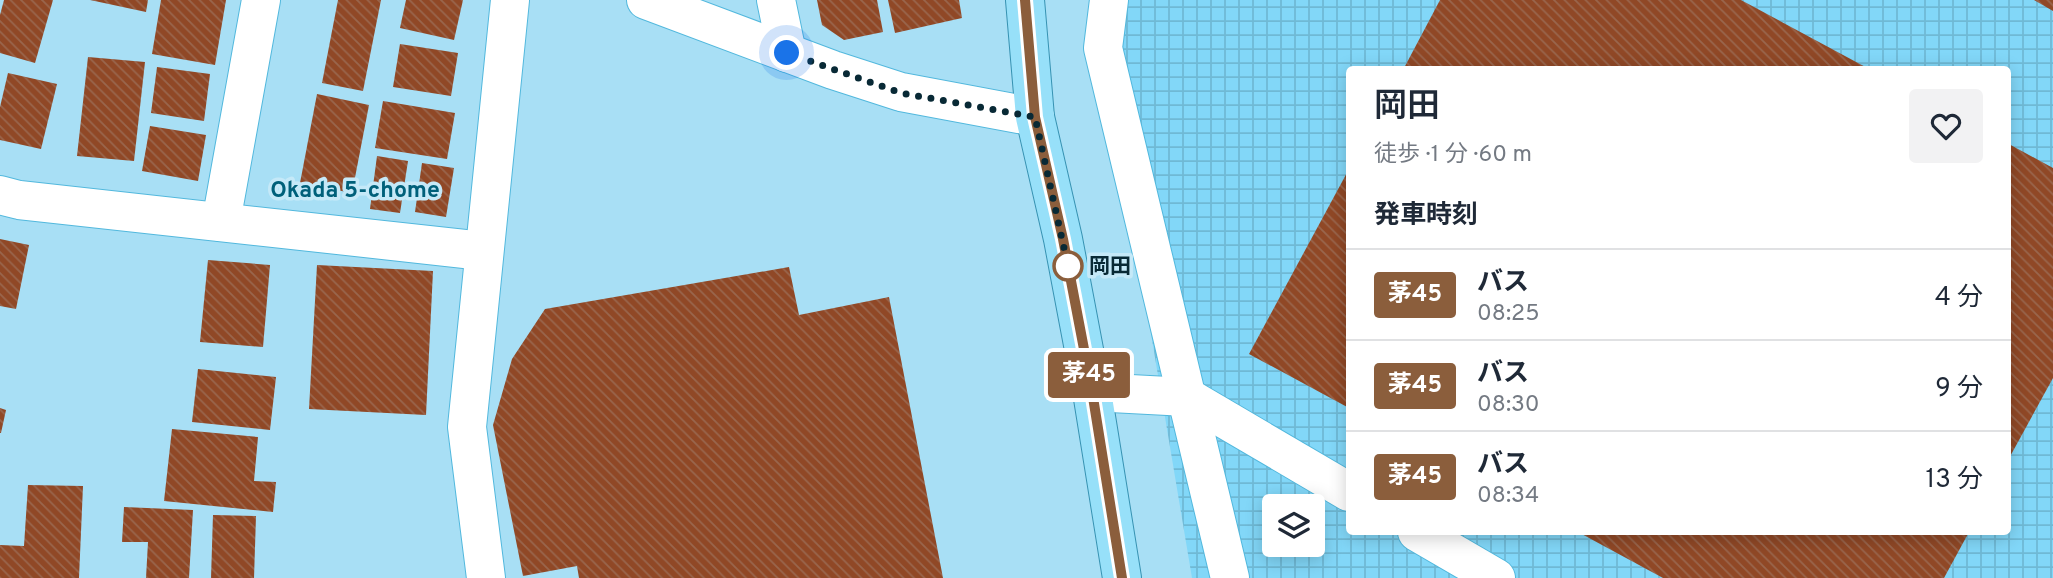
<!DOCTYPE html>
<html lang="ja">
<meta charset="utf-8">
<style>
body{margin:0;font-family:Overpass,"Noto Sans JP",sans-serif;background:#f2f2f3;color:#1f2937;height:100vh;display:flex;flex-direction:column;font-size:26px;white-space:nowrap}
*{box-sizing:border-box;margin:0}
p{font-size:23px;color:#747a83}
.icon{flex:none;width:38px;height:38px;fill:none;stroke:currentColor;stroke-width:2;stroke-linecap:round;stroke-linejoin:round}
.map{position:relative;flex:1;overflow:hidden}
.drawer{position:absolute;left:1346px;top:66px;width:665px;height:469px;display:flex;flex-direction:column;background:#fff;border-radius:7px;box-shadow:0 4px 18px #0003}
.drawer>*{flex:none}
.badge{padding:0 14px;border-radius:5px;font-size:24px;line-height:46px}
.fabs{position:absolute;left:1262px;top:494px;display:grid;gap:14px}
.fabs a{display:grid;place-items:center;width:63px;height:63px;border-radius:7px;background:#fff;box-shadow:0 4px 18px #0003;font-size:35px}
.you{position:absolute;width:35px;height:35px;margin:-18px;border:5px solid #fff;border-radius:50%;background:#1a73e8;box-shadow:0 0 0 10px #1a73e833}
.map>.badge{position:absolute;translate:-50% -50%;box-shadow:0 0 0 4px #fff}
h2{padding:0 28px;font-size:26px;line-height:63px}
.round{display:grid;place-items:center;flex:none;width:74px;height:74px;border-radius:7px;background:#f2f2f3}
.summary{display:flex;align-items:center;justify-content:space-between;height:119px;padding:0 28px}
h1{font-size:33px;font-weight:600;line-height:52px}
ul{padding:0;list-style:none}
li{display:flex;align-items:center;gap:21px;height:91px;padding:0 28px;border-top:2px solid #e0e1e3}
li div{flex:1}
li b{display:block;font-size:26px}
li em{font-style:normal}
li .badge{min-width:77px;font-weight:700;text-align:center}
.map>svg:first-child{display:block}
</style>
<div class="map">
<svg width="2053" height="578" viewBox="0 0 2053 578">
<defs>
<pattern id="industrial-grid" width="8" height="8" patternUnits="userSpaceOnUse" patternTransform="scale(1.75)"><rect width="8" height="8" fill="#82d7f8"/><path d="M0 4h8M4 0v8" fill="none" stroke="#6fb9d5"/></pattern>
<pattern id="building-back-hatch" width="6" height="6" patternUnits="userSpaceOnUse" patternTransform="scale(1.75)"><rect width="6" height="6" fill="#904826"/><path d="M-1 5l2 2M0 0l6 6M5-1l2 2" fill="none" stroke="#99664d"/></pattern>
</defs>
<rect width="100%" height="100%" fill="#a8dff5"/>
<path fill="url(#industrial-grid)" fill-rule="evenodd" d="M1095 0H2053V578H1192ZM1349 70H2007V532H1349ZM1274 506H1312V544H1274Z"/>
<g fill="url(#building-back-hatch)">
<polygon points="4,0 53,0 35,63 0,53 0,15"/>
<polygon points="90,0 148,0 146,12"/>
<polygon points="161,0 226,0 215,65 152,54"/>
<polygon points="338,0 381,0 363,91 322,83"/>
<polygon points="406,0 463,0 454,40 400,28"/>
<polygon points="817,0 877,0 883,32 844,40 822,25"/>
<polygon points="888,0 959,0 962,18 895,33"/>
<polygon points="1440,0 1741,0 1871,70 1403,70"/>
<polygon points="2034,0 2053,0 2053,11"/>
<polygon points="400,44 458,53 451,96 393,87"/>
<polygon points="88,57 145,62 134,161 77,156"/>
<polygon points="157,67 210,74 204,121 151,113"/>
<polygon points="8,73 57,84 41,149 0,140 0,107"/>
<polygon points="317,94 369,105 352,193 300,183"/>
<polygon points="383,101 455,113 447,159 375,148"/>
<polygon points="150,126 206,135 198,181 142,171"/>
<polygon points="2007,143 2053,168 2053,378 2007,462"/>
<polygon points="377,156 408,161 400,213 370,209"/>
<polygon points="422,163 454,168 446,217 415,212"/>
<polygon points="1349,169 1349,408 1249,354"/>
<polygon points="0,239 29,245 16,309 0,306"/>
<polygon points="208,260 270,265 263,347 200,342"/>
<polygon points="317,265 433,271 426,415 309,409"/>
<polygon points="789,267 799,315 889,297 943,578 579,578 577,566 523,576 493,425 512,359 545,309"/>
<polygon points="198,369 276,377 270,430 192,422"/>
<polygon points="0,408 6,410 1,433 0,433"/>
<polygon points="172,429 258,437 254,481 276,482 273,512 164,501"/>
<polygon points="28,485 83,486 79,578 0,578 0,545 24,546"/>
<polygon points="124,507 193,510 189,578 146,578 148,542 122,542"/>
<polygon points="213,515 256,516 254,578 211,578"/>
<polygon points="1578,532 1969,532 1944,578 1663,578"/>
</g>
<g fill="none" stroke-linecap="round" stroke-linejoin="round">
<defs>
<g id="minor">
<polyline points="646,0 833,70 901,92 1035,117"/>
<polyline points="776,0 787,53"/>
<polyline points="1109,0 1103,48 1230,578"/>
<polyline points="0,195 19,200 483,251"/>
<polyline points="221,222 261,0"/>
<polyline points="1092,392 1187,397 1349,492"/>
<polyline points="1417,532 1496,578"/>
<polyline points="486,578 467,427 510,0"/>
</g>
<polyline id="major" points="1025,0 1035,117 1063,239 1092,392 1122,578"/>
</defs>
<use href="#minor" stroke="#52b8dd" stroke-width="40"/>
<use href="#major" stroke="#3792b2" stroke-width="40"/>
<use href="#minor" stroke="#fff" stroke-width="38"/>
<use href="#major" stroke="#97e0f9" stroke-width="38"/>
</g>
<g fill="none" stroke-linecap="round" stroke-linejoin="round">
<defs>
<polyline id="line" points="1025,0 1035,117 1063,239 1092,391 1122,578"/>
</defs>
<use href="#line" stroke="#fff" stroke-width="16"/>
<use href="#line" stroke="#8b5e3c" stroke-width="10"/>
<polyline stroke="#082935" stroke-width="7" stroke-dasharray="0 12.6" points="787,53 901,93 1035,117 1068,266"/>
</g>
<circle fill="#fff" stroke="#8b5e3c" stroke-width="3.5" cx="1068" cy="266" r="14"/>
<g text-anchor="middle" stroke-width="7" stroke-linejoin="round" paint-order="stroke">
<g font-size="21" font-weight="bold" fill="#082935" stroke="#c5e9f8" text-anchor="start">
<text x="1089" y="273">岡田</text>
</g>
<g font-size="23" font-weight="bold" fill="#00607a" stroke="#c5e9f8">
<text x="355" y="197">Okada 5-chome</text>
</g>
</g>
</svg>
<div class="fabs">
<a><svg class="icon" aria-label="layers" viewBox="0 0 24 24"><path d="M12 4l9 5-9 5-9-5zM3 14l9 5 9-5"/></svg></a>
</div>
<div class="you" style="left:787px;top:53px"></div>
<b class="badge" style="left:1089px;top:375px;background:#8b5e3c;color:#fff">茅45</b>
<section class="drawer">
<div class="summary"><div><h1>岡田</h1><p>徒歩 · 1 分 · 60 m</p></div><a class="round"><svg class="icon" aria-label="heart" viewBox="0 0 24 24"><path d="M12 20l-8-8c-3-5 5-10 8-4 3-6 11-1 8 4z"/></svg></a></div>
<h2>発車時刻</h2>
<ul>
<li><span class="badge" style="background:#8b5e3c;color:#fff">茅45</span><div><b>バス</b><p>08:25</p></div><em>4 分</em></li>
<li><span class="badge" style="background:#8b5e3c;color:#fff">茅45</span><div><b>バス</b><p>08:30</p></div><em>9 分</em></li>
<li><span class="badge" style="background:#8b5e3c;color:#fff">茅45</span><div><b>バス</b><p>08:34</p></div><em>13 分</em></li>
</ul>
</section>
</div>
